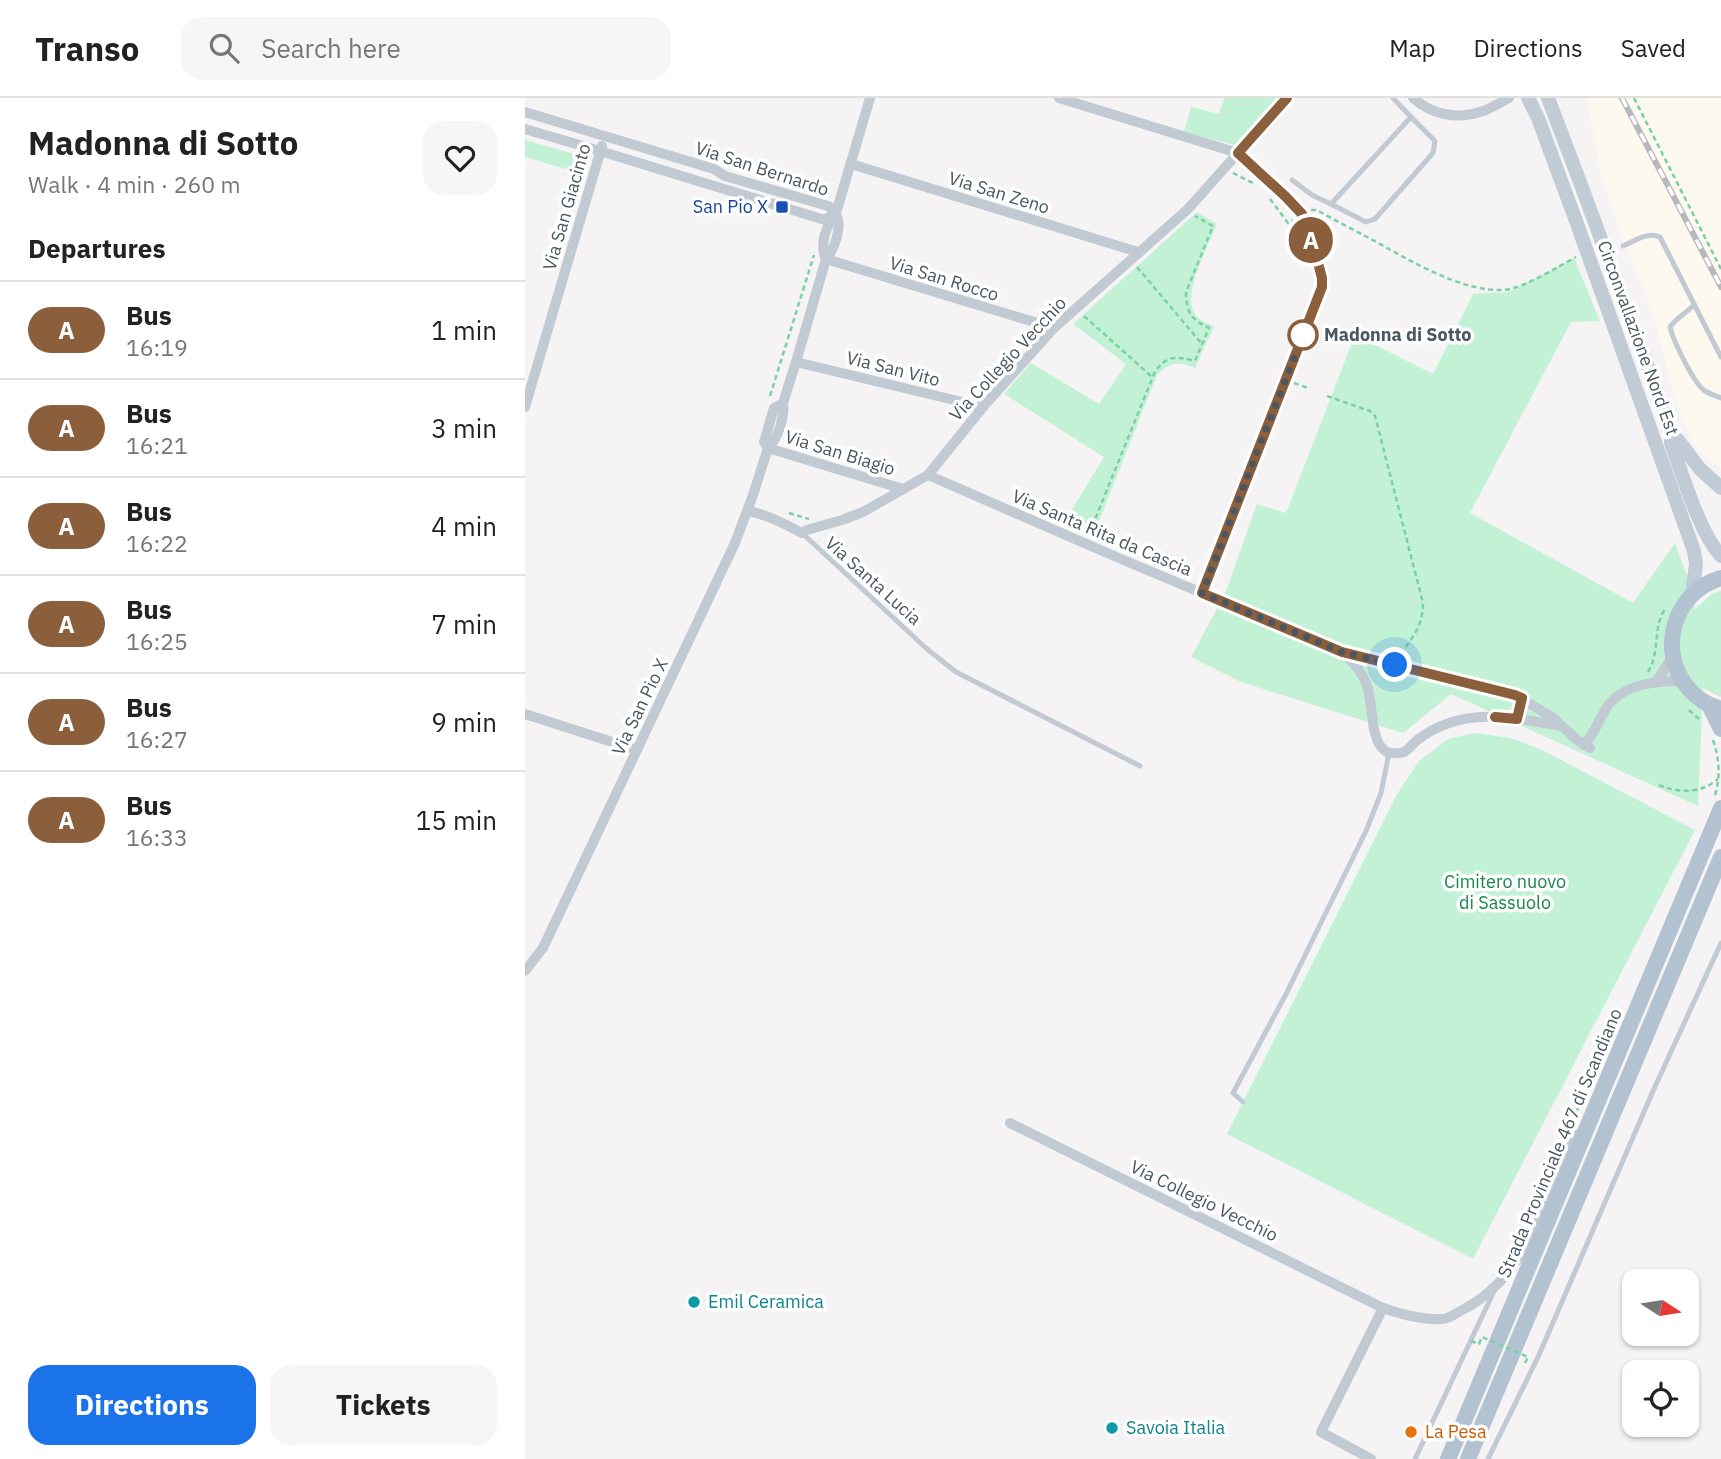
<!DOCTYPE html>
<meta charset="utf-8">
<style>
body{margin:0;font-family:"IBM Plex Sans",sans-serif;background:#f6f6f6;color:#222;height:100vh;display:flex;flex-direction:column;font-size:26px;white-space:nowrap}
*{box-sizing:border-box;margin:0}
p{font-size:23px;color:#767676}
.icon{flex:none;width:38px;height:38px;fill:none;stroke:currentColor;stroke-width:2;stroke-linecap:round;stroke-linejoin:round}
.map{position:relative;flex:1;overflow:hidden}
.side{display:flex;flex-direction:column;background:#fff;width:525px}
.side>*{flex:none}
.badge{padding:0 14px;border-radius:23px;font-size:24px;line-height:46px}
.needle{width:46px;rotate:102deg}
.buttons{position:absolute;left:1097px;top:1171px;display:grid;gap:14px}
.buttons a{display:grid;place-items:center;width:77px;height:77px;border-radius:14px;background:#fff;box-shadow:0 2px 5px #0004;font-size:35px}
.you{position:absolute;width:35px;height:35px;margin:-18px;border:5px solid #fff;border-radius:50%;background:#1a73e8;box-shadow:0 0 0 10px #1a73e833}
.map>.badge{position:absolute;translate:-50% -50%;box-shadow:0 0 0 4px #fff}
h2{padding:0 28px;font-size:26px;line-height:63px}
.round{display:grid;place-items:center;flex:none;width:74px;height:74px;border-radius:21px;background:#f6f6f6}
.summary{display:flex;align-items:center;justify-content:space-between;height:119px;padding:0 28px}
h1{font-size:33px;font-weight:700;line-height:52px}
.action{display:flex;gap:14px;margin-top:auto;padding:14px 28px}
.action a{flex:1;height:80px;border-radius:21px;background:#1a73e8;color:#fff;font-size:28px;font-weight:700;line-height:80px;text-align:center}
.action a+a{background:#f6f6f6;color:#222}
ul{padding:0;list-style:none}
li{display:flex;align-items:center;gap:21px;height:98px;padding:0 28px;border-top:2px solid #e0e0e0}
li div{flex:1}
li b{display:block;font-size:26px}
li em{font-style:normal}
li .badge{min-width:77px;font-weight:700;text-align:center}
header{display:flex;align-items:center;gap:42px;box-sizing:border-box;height:98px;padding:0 35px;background:#fff;border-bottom:2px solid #e0e0e0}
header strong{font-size:33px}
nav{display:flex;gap:38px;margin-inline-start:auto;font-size:24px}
.search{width:490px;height:63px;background:#f6f6f6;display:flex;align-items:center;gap:18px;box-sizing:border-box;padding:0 24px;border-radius:21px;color:#767676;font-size:26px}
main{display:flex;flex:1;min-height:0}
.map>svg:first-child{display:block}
</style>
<header>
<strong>Transo</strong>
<div class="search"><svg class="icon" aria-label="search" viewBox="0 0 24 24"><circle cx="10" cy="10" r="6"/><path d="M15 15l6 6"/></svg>Search here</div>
<nav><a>Map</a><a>Directions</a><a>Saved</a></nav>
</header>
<main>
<section class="side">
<div class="summary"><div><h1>Madonna di Sotto</h1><p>Walk · 4 min · 260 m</p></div><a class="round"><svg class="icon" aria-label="heart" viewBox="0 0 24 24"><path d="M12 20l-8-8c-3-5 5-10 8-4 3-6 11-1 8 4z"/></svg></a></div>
<h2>Departures</h2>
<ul>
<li><span class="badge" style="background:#8b5e3c;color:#fff">A</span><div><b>Bus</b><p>16:19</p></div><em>1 min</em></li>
<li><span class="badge" style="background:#8b5e3c;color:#fff">A</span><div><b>Bus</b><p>16:21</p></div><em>3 min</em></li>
<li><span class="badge" style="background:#8b5e3c;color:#fff">A</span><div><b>Bus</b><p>16:22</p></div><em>4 min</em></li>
<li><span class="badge" style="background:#8b5e3c;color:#fff">A</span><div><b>Bus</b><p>16:25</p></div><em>7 min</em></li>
<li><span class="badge" style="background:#8b5e3c;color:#fff">A</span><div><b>Bus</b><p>16:27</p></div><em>9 min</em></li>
<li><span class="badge" style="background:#8b5e3c;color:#fff">A</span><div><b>Bus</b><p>16:33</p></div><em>15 min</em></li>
</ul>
<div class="action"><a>Directions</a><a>Tickets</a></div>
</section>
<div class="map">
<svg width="1196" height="1361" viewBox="0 0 1196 1361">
<rect width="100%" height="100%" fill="#f5f3f3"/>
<polygon fill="#fdf9ef" points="1062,0 1196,0 1196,371 1169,348 1151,303 1132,231 1120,195 1100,147 1075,72"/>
<g fill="#c3f1d5">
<polygon points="699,0 756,0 713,48 659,34 666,9 694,16"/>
<polygon points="0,42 63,60 58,76 0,59"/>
<path d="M672 114 692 126C684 147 656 196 670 216 674 223 682 225 689 228L670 270C654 263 644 264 632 277L568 438 540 423 579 359 479 296 506 265 574 306 601 266 548 226Z"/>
<polygon points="1049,160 1075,223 1046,224 945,415 1108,505 1150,445 1168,494 1170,511 1188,495 1196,493 1196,599 1178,590 1173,708 926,596 878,635 716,584 666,559 700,496 732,406 761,415 830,237 908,276 948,196 984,194"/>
<polygon points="950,635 986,640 1015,651 1170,732 948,1161 702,1036 871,698 894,663 923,641"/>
</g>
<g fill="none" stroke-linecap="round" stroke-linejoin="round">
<g stroke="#7ad0a6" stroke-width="2.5" stroke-dasharray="5 3.5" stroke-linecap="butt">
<polyline points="1109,0 1196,171"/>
<polyline points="708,75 728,85"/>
<polyline points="745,101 763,125 768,122"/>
<path d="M786 112H792C809 122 827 131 844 140 881 160 935 194 978 192 998 191 1032 169 1051 159"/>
<polyline points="612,169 677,246"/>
<polyline points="559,218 627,279"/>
<polyline points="769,285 783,290"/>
<polyline points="245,298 289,157"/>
<path d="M802 298 845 313 850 318 898 505C898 528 888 539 874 558"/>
<polyline points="264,415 284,421"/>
<path d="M564 436 629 276C640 257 651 258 670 263L684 230C666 221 661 214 661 194L688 128 670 118"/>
<path d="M1123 574C1136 553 1127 531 1140 511"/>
<polyline points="1164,612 1175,622"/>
<path d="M1188 642C1194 660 1196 678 1190 697"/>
<path d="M1134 687C1153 695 1176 696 1193 681"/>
<polyline points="1044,1030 1066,982"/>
</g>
<g stroke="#c1cad2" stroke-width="5">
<polyline points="767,82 787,97 806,106 886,19 868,0"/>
<polyline points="806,106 841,124 850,121 908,55 910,43 886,19"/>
<path d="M1098 148C1110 143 1123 133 1135 139L1196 259"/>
<path d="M1169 207C1161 215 1151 220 1145 229 1148 242 1169 286 1180 293 1185 296 1191 298 1196 300"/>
<polyline points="277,435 402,551 431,574 615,668"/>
<polyline points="718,1004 708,995 761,896 841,733 856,695 864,655"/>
<polyline points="890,1361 970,1191"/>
<polyline points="963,1361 1014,1257 1128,993 1196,845"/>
</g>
<g stroke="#c1cad2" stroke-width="10">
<polyline points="534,0 713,55 761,99 777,116 784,131 797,180 797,189 677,495"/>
<path d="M888 0C907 17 933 22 958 13 967 10 976 4 984 0"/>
<path d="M0 14 189 71 200 78 303 108C306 110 310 114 311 117 318 129 309 152 301 161 294 146 301 128 311 115L345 0"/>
<polyline points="0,31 75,53 300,122 307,117"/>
<polyline points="326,66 613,154"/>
<polyline points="271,264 458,309"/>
<polyline points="0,309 77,48"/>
<polyline points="243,350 378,391"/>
<polyline points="243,350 239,344 249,310 258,305"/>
<polyline points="403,377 589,458 817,554 990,597 1027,619 1051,641 1065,650"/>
<path d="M222 413C241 416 260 426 277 435L282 432 317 422 338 414 403 377 458 309 529 230 663 111 762 0"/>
<path d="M818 555C827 563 837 574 841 585 849 603 844 639 859 652 863 656 873 656 879 654 883 652 888 646 891 643 901 635 912 629 924 625 959 612 1000 622 1036 628"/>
<polyline points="1132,583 1147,559"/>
<polyline points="0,616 112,652"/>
<path d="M1059 647C1063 641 1068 636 1071 629 1076 621 1079 612 1085 605 1103 585 1132 583 1157 583"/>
<path d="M0 873 18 850 210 445 228 397 243 350C253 341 260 318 258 305L271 264 301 161 529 230"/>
<polyline points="485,1025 858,1210"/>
<path d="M846 1361 796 1334 858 1210C875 1216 899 1222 917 1221 925 1221 934 1213 941 1210 1002 1177 1021 1103 1045 1043L1059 1032"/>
</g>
<g stroke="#c1cbd6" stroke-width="14">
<polyline points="1003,0 1013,20 1051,123 1169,453 1171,466 1167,497"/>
<path d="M1023 0 1055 84 1137 307 1147 338 1146 345C1158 377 1174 434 1196 458"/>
<polyline points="1147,338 1153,342 1175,371 1196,390"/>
</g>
<g stroke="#b3c2d1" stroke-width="16">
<path d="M1196 480C1148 494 1131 554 1164 591 1173 602 1183 607 1196 611"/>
<polyline points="1184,607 1196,631"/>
<polyline points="923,1361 1196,710"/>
<polyline points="943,1361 1196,759"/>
</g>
<defs>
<polyline id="rail" points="1097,0 1196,189"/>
</defs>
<use href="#rail" stroke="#b5b8bd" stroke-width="6"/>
<use href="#rail" stroke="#fff" stroke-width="3.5" stroke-dasharray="10" stroke-linecap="butt"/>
<polyline stroke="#7ad0a6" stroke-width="2.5" stroke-dasharray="5 3.5" stroke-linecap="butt" points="946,1243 954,1246 957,1239 1003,1259 999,1267"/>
</g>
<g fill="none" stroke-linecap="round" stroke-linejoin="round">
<defs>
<polyline id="line" points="762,0 713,55 761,99 777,116 784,131 797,180 797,189 677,495 817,554 990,597 997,600 992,621 970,619"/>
</defs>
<use href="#line" stroke="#fff" stroke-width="16"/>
<use href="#line" stroke="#8b5e3c" stroke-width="10"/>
<polyline stroke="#4a5661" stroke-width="7" stroke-dasharray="0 12.6" points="778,237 677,495 817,554 870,567"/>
</g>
<rect fill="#1a4fb4" stroke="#fff" stroke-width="2.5" x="250" y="102" width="14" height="14" rx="3.5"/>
<circle fill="#fff" stroke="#8b5e3c" stroke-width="3.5" cx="778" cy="237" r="14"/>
<g fill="#0f9aa8" stroke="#fff" stroke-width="2.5">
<circle cx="169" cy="1204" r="7"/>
<circle cx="587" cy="1330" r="7"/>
</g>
<circle fill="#e8710a" stroke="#fff" stroke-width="2.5" cx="886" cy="1334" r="7"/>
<g text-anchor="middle" stroke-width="7" stroke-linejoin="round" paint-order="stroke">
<g font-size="18" fill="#4a5661" stroke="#fff">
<text transform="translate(237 71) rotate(18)" y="6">Via San Bernardo</text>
<text transform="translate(474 95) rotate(17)" y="6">Via San Zeno</text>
<text transform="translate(42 109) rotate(-74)" y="6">Via San Giacinto</text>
<text transform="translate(419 181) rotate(17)" y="6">Via San Rocco</text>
<text transform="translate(1113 240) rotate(70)" y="6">Circonvallazione Nord Est</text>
<text transform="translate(483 261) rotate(-47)" y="6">Via Collegio Vecchio</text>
<text transform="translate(368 271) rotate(14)" y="6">Via San Vito</text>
<text transform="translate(315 355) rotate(17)" y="6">Via San Biagio</text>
<text transform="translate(577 435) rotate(23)" y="6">Via Santa Rita da Cascia</text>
<text transform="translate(348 483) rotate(42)" y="6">Via Santa Lucia</text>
<text transform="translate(115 609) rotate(-64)" y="6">Via San Pio X</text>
<text transform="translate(1035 1045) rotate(-67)" y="6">Strada Provinciale 467 di Scandiano</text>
<text transform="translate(679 1103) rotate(26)" y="6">Via Collegio Vecchio</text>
</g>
<g font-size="18" fill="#164399" stroke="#fff" text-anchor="end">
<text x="243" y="115">San Pio X</text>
</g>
<g font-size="18" font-weight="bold" fill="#4a5661" stroke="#fff" text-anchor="start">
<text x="799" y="243">Madonna di Sotto</text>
</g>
<g font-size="18" fill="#17864f" stroke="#fff">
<text x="980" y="790">Cimitero nuovo<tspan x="980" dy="21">di Sassuolo</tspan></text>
</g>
<g font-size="18" fill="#0d838f" stroke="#fff" text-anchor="start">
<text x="183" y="1210">Emil Ceramica</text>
<text x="601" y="1336">Savoia Italia</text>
</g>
<g font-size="18" fill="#c56008" stroke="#fff" text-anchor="start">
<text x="900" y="1340">La Pesa</text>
</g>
</g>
</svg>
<div class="buttons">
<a><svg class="needle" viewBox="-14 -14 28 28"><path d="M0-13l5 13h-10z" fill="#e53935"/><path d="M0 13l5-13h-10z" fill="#767676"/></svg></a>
<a><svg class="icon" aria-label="locate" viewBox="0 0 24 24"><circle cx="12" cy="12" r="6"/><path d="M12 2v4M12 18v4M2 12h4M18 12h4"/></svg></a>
</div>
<div class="you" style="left:870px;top:567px"></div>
<b class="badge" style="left:786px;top:142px;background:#8b5e3c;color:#fff">A</b>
</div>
</main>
